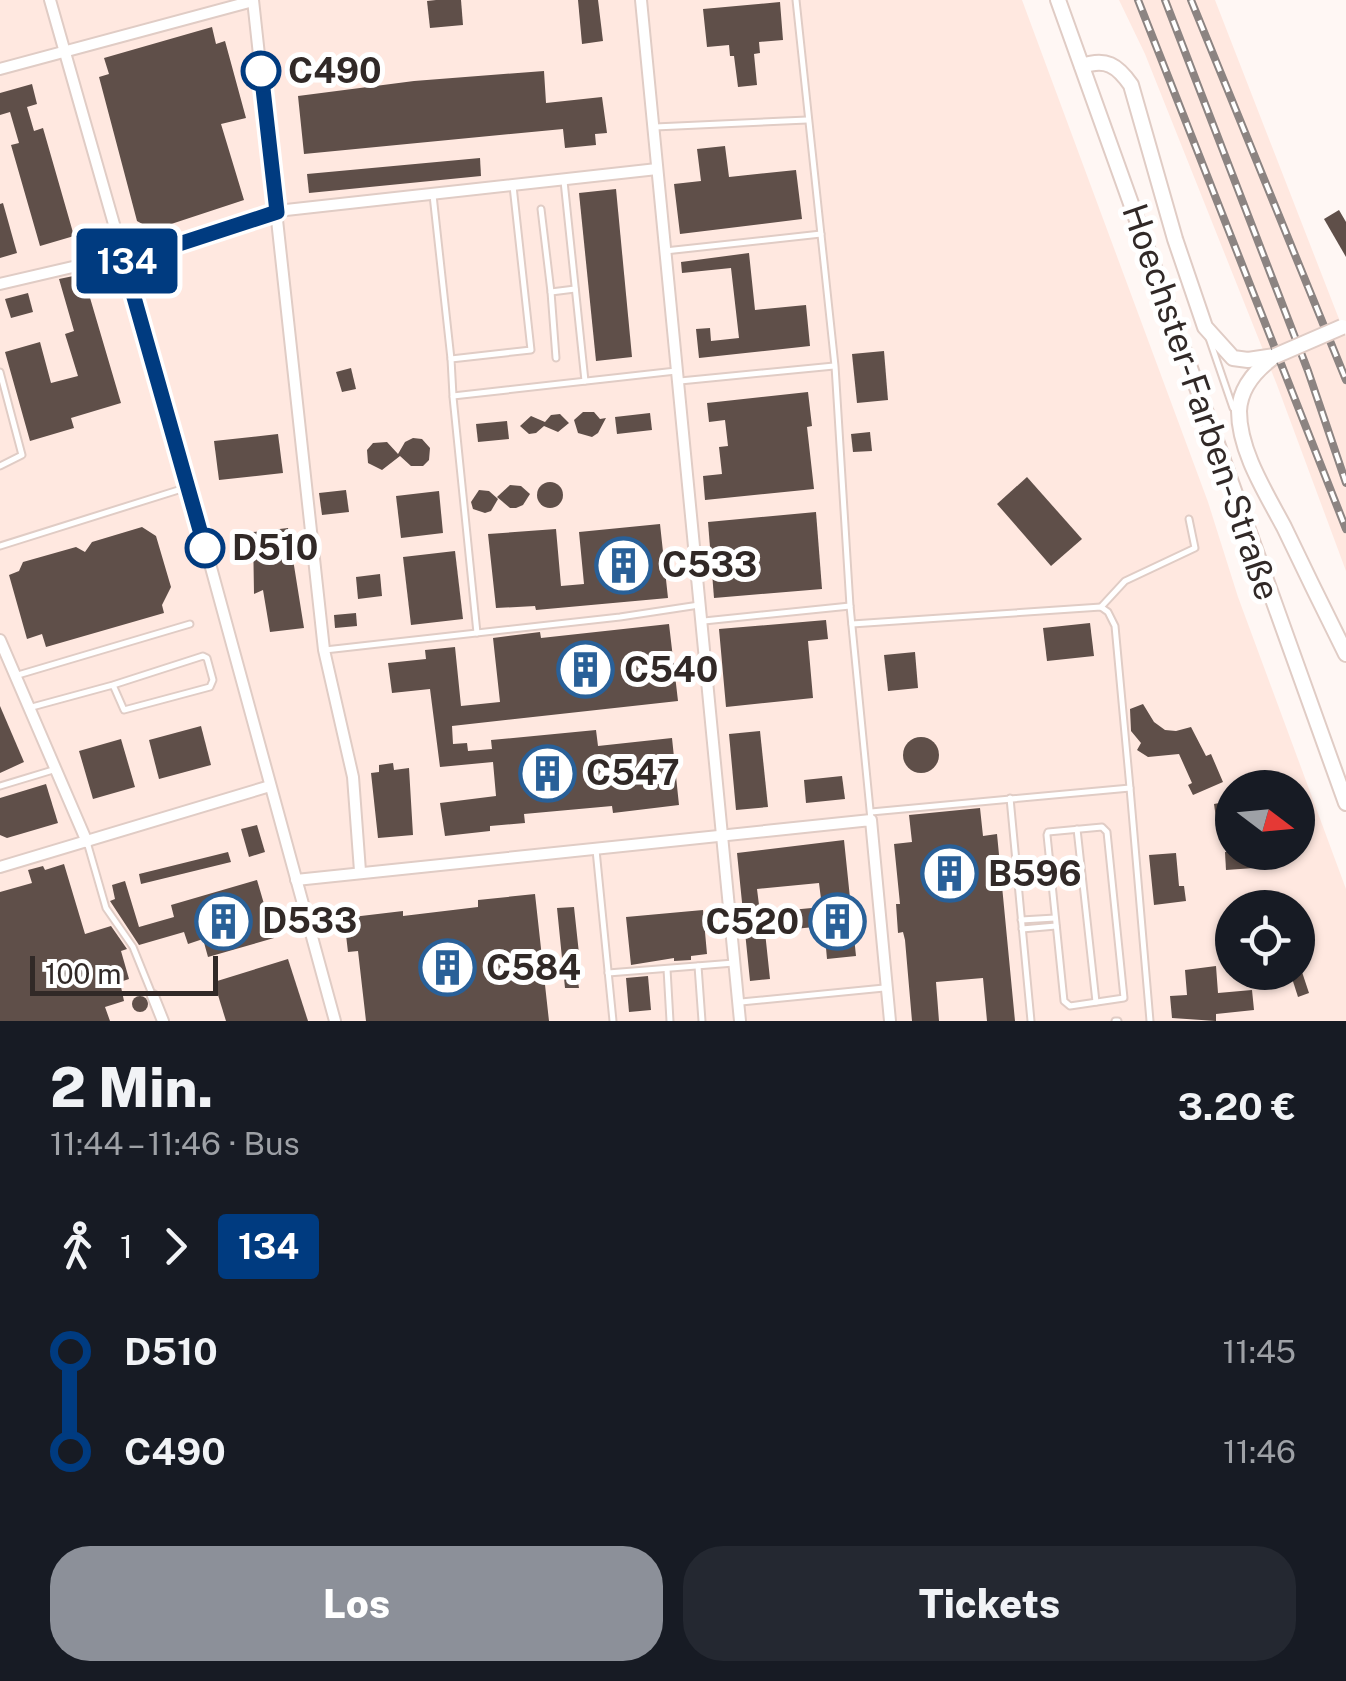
<!DOCTYPE html>
<html lang="de">
<meta charset="utf-8">
<style>
body{margin:0;font-family:"Public Sans",sans-serif;background:#242831;color:#f1f3f6;height:100vh;display:flex;flex-direction:column;font-size:38px;white-space:nowrap}
*{box-sizing:border-box;margin:0}
p{font-size:32px;color:#9ea1a6}
.icon{flex:none;width:55px;height:55px;fill:none;stroke:currentColor;stroke-width:2;stroke-linecap:round;stroke-linejoin:round}
.map{position:relative;height:1021px;overflow:hidden}
.panel{display:flex;flex-direction:column;background:#171b24;flex:1}
.panel>*{flex:none}
.badge{padding:0 20px;border-radius:8px;font-size:35px;line-height:65px}
.needle{width:65px;rotate:106deg}
.tools{position:absolute;left:1215px;top:770px;display:grid;gap:20px}
.tools a{display:grid;place-items:center;width:100px;height:100px;border-radius:50%;background:#171b24;box-shadow:0 2px 8px #0004;font-size:50px}
.scale{position:absolute;left:30px;bottom:25px;width:188px;box-sizing:border-box;padding-left:10px;border:5px solid #312927;border-top:0;font-size:28px;line-height:35px;white-space:nowrap;color:#312927;-webkit-text-stroke:8px #fff;paint-order:stroke}
.map>.badge{position:absolute;translate:-50% -50%;box-shadow:0 0 0 5px #fff}
.legs{display:flex;align-items:center;gap:15px;height:110px;padding:0 50px;font-size:32px}
.legs p{margin-inline-start:auto}
.head{display:flex;align-items:center;justify-content:space-between;height:170px;padding:0 50px}
h1{font-size:55px;font-weight:800;line-height:75px}
.primary-button{display:flex;gap:20px;margin-top:auto;padding:20px 50px}
.primary-button a{flex:1;height:115px;border-radius:40px;background:#8c9099;color:#fff;font-size:40px;font-weight:800;line-height:115px;text-align:center}
.primary-button a+a{background:#242831;color:#f1f3f6}
ul{padding:0 50px;list-style:none}
li{display:flex;align-items:center;gap:35px;height:100px;font-size:38px}
li i{display:grid;place-items:center;width:15px;height:100%;margin:0 12px;background:currentColor}
li i::after{content:'';width:25px;height:25px;margin:-12px;border:8px solid;border-radius:50%;background:#171b24}
li p{margin-inline-start:auto}
li:first-child i{background:linear-gradient(#0000 50%,currentColor 0)}
li:last-child i{background:linear-gradient(currentColor 50%,#0000 0)}
.map>svg:first-child{display:block}
</style>
<div class="map">
<svg width="1346" height="1021" viewBox="0 0 1346 1021">
<rect width="100%" height="100%" fill="#fff7f4"/>
<g fill="#ffe8e0" fill-rule="evenodd">
<path d="M0 0H1022L1208 502 1238 597 1346 889V1021H0ZM1232 788H1298V852H1232ZM1232 908H1298V972H1232Z"/>
<polygon points="1119,0 1215,0 1346,337 1346,571 1277,385 1145,54"/>
</g>
<g fill="#5f4f49" fill-rule="evenodd">
<polygon points="436,0 461,0 463,25 430,28 427,1"/>
<polygon points="578,0 598,0 603,41 582,44"/>
<polygon points="780,2 783,40 759,42 760,53 754,54 757,85 738,87 734,56 730,56 729,45 707,47 703,9"/>
<polygon points="212,27 216,44 225,41 246,118 221,124 244,200 153,230 137,221 99,77 109,74 104,58"/>
<polygon points="544,71 546,103 602,97 607,133 595,134 596,145 565,148 563,129 304,154 298,96 414,81"/>
<polygon points="32,84 37,104 27,107 34,131 43,128 74,236 40,246 11,145 19,143 10,112 0,115 0,93"/>
<polygon points="725,146 729,177 796,170 802,219 680,234 674,184 701,181 697,149"/>
<polygon points="480,158 481,176 309,193 307,174"/>
<polygon points="616,189 632,357 596,361 579,193"/>
<polygon points="3,203 17,253 0,258 0,204"/>
<polygon points="1339,210 1346,222 1346,257 1324,219"/>
<polygon points="749,253 755,310 806,305 810,346 699,358 696,329 710,328 711,341 739,338 731,268 682,273 681,262"/>
<polygon points="83,274 121,403 71,418 74,428 30,441 5,352 40,342 51,383 78,376 65,334 74,331 59,279"/>
<polygon points="28,293 33,312 11,318 5,299"/>
<polygon points="884,351 888,400 857,403 852,354"/>
<polygon points="351,368 356,389 342,392 336,372"/>
<polygon points="808,392 812,426 807,427 814,489 705,500 703,476 722,474 719,447 728,446 725,420 709,422 707,403"/>
<polygon points="583,412 594,412 600,419 606,418 598,433 592,437 578,433 574,420"/>
<polygon points="650,413 652,430 617,434 615,417"/>
<polygon points="560,414 569,423 558,432 544,426 536,433 529,434 520,426 531,416 545,422 551,415"/>
<polygon points="507,421 509,439 478,442 476,424"/>
<polygon points="870,432 872,451 853,452 851,434"/>
<polygon points="278,434 283,473 219,480 214,441"/>
<polygon points="413,438 422,439 430,448 429,460 423,466 411,466 400,456 382,470 368,463 367,450 373,443 387,442 398,454 405,442"/>
<polygon points="1027,477 1082,539 1051,566 997,504"/>
<circle cx="550" cy="495" r="13"/>
<polygon points="510,485 521,486 530,494 523,505 516,508 510,508 497,497"/>
<polygon points="346,490 349,512 322,515 319,493"/>
<polygon points="479,490 489,491 498,499 491,511 485,513 473,509 471,502"/>
<polygon points="439,491 443,533 401,538 396,496"/>
<polygon points="816,512 822,589 714,598 708,522"/>
<polygon points="660,524 668,598 536,610 535,606 496,608 488,534 556,529 561,586 584,584 579,532"/>
<polygon points="142,527 156,536 171,587 162,605 164,613 46,647 42,634 27,639 9,575 19,571 23,562 76,547 85,552 92,542"/>
<polygon points="288,528 304,628 270,632 263,590 254,594 253,532"/>
<polygon points="455,551 463,619 411,625 403,557"/>
<polygon points="380,574 382,596 358,599 356,577"/>
<polygon points="356,613 357,626 335,628 334,615"/>
<polygon points="826,620 828,639 808,641 813,698 726,707 719,629"/>
<polygon points="1090,623 1094,656 1047,661 1043,628"/>
<polygon points="669,624 678,701 452,726 453,744 467,743 468,751 492,749 491,740 596,730 598,746 672,738 679,805 613,813 612,806 524,814 525,823 490,826 490,831 445,836 440,803 496,796 493,762 440,767 430,689 392,693 388,663 426,659 425,650 455,647 461,706 500,702 493,638 540,632 541,638"/>
<polygon points="915,652 918,688 888,691 884,655"/>
<polygon points="1143,704 1154,722 1165,730 1176,731 1191,727 1206,756 1211,754 1223,782 1193,795 1188,785 1192,783 1179,754 1148,757 1137,750 1141,743 1131,731 1130,709"/>
<polygon points="0,706 24,762 0,773"/>
<polygon points="201,726 211,765 159,779 149,740"/>
<polygon points="760,731 768,807 736,810 729,734"/>
<circle cx="921" cy="755" r="18"/>
<polygon points="121,739 135,787 93,799 79,751"/>
<polygon points="393,763 394,770 409,768 413,835 378,838 371,773 379,772 379,765"/>
<polygon points="842,776 845,799 806,803 804,780"/>
<polygon points="46,784 58,823 7,838 0,835 0,798"/>
<polygon points="1225,802 1230,837 1219,839 1214,804"/>
<polygon points="980,808 983,836 997,834 1015,1021 987,1021 983,978 936,982 939,1021 912,1021 905,940 903,932 898,933 896,904 900,904 894,844 912,842 909,815"/>
<polygon points="257,825 265,852 249,857 241,829"/>
<path d="M844 840 856 956 827 959 824 926 765 932 770 979 750 981 737 853ZM819 883 822 907 760 913 757 889Z"/>
<polygon points="228,852 231,862 141,884 139,874"/>
<polygon points="1225,852 1253,852 1254,868 1226,870"/>
<polygon points="1176,853 1179,886 1184,886 1186,901 1154,905 1149,855"/>
<polygon points="64,864 85,934 111,926 127,949 121,951 129,979 120,982 124,1001 105,1007 110,1021 0,1021 0,892 32,883 28,870 43,866 45,870"/>
<polygon points="257,880 274,938 208,957 203,939 188,944 184,932 139,945 110,901 115,899 112,885 125,881 139,927 174,917 171,905"/>
<polygon points="1270,892 1275,908 1255,908 1252,898"/>
<polygon points="535,894 549,1021 366,1021 358,951 348,952 344,918 403,911 403,916 478,907 478,900"/>
<polygon points="574,907 580,963 575,965 579,988 565,988 557,908"/>
<polygon points="703,910 707,954 691,956 691,960 674,961 674,958 631,965 626,917"/>
<polygon points="288,959 308,1021 226,1021 214,982"/>
<polygon points="1216,966 1218,993 1252,990 1254,1010 1216,1014 1216,1021 1172,1018 1170,996 1187,995 1185,970"/>
<polygon points="1290,972 1302,972 1309,993 1298,997"/>
<polygon points="648,976 651,1010 629,1012 626,978"/>
<circle cx="140" cy="1004" r="8"/>
</g>
<g fill="none" stroke-linecap="round" stroke-linejoin="round">
<defs>
<g id="service">
<polyline points="796,0 835,366 850,606 871,820"/>
<polyline points="655,127 807,120"/>
<polyline points="564,181 585,381"/>
<polyline points="513,186 531,350 451,359 453,396 676,371"/>
<polyline points="433,195 451,359"/>
<polyline points="541,209 551,292"/>
<polyline points="665,251 821,234"/>
<polyline points="1209,338 1233,408"/>
<polyline points="556,358 551,292 575,289"/>
<polyline points="0,372 22,455 0,466"/>
<polyline points="680,381 834,366"/>
<polyline points="453,397 477,633"/>
<polyline points="0,546 188,487"/>
<polyline points="1101,607 1125,581 1195,548 1189,519"/>
<polyline points="704,621 850,606"/>
<polyline points="852,624 1101,607 1108,612 1115,626 1130,788"/>
<polyline points="325,650 620,617 699,605"/>
<polyline points="18,675 190,624"/>
<polyline points="32,707 113,685 124,710 210,687 213,680 207,658 203,656 113,685"/>
<polyline points="0,786 53,770"/>
<polyline points="1010,798 1031,1021"/>
<polyline points="871,812 1130,788 1150,1021"/>
<polygon points="1102,827 1107,832 1124,998 1070,1006 1064,1001 1047,835 1048,832"/>
<polyline points="1077,829 1096,1002"/>
<polyline points="87,842 106,908 133,947 152,994"/>
<polyline points="596,850 613,1021"/>
<polyline points="1021,920 1055,918"/>
<polyline points="1022,929 1056,926"/>
<polyline points="698,966 702,1021"/>
<polyline points="667,969 670,1021"/>
<polyline points="608,973 734,963"/>
<polyline points="741,1002 884,988"/>
<polyline points="1115,1021 1118,1021"/>
</g>
<g id="minor">
<polyline points="50,0 189,487 335,1021"/>
<polyline points="253,0 324,650 353,777 360,871"/>
<polyline points="641,0 740,1021"/>
<polyline points="0,69 253,1"/>
<polyline points="0,284 77,266 124,262 277,211 657,169"/>
<polyline points="0,640 87,842"/>
<polyline points="0,867 270,786"/>
<polyline points="296,880 871,820 890,1021"/>
<polyline points="153,996 163,1021"/>
</g>
<g id="secondary">
<polyline points="1058,0 1346,803"/>
<path d="M1082 66C1106 58 1117 65 1131 85L1175 239 1205 327 1233 358 1248 360 1275 356"/>
<path d="M1271 359C1254 372 1240 389 1239 411 1239 451 1266 493 1284 527 1304 569 1325 612 1346 654"/>
</g>
</defs>
<use href="#service" stroke="#e0ccc5" stroke-width="9"/>
<use href="#minor" stroke="#e0ccc5" stroke-width="14"/>
<use href="#secondary" stroke="#e0ccc5" stroke-width="18"/>
<use href="#service" stroke="#fff" stroke-width="5"/>
<use href="#minor" stroke="#fff" stroke-width="10"/>
<use href="#secondary" stroke="#fff" stroke-width="14"/>
<defs>
<g id="rail">
<polyline points="1138,0 1346,529"/>
<polyline points="1165,0 1308,371 1346,483"/>
<polyline points="1191,0 1346,380"/>
</g>
</defs>
<use href="#rail" stroke="#8c8482" stroke-width="8"/>
<use href="#rail" stroke="#fff" stroke-width="4" stroke-dasharray="11" stroke-linecap="butt"/>
<defs>
<polyline id="secondary-bridge" points="1275,356 1342,327"/>
</defs>
<use href="#secondary-bridge" stroke="#e0ccc5" stroke-width="18" stroke-linecap="butt"/>
<use href="#secondary-bridge" stroke="#fff" stroke-width="14"/>
</g>
<g fill="none" stroke-linecap="round" stroke-linejoin="round">
<defs>
<polyline id="line-1" points="205,548 124,262 277,212 261,71"/>
</defs>
<use href="#line-1" stroke="#fff" stroke-width="22"/>
<use href="#line-1" stroke="#003b80" stroke-width="15"/>
</g>
<defs>
<symbol id="building-ring" viewBox="-11 -11 22 22"><circle r="9.5" fill="#fff" stroke="#296098" stroke-width="1.5"/><path d="M-4-6H4V6H1V3H-1V6H-4ZM-2.5-4.3h1.7v1.8h-1.7ZM.8-4.3h1.7v1.8H.8ZM-2.5-1h1.7V.8h-1.7ZM.8-1h1.7V.8H.8Z" fill="#296098"/></symbol>
</defs>
<g fill-rule="evenodd">
<use href="#building-ring" x="592" y="534" width="63" height="63"/>
<use href="#building-ring" x="554" y="638" width="63" height="63"/>
<use href="#building-ring" x="516" y="742" width="63" height="63"/>
<use href="#building-ring" x="918" y="842" width="63" height="63"/>
<use href="#building-ring" x="192" y="890" width="63" height="63"/>
<use href="#building-ring" x="806" y="890" width="63" height="63"/>
<use href="#building-ring" x="416" y="936" width="63" height="63"/>
</g>
<g fill="#fff" stroke="#003b80" stroke-width="5">
<circle cx="261" cy="71" r="18"/>
<circle cx="205" cy="548" r="18"/>
</g>
<g text-anchor="middle" stroke-width="10" stroke-linejoin="round" paint-order="stroke">
<g font-size="35" font-weight="bold" fill="#312927" stroke="#fff" text-anchor="start">
<text x="288" y="83">C490</text>
<text x="232" y="560">D510</text>
</g>
<g font-size="35" fill="#312927" stroke="#fff">
<text transform="translate(1201 402) rotate(71)" y="12">Hoechster-Farben-Straße</text>
</g>
<g font-size="35" font-weight="bold" fill="#312927" stroke="#fff" text-anchor="start">
<text x="662" y="577">C533</text>
<text x="624" y="682">C540</text>
<text x="586" y="785">C547</text>
<text x="988" y="886">B596</text>
<text x="262" y="933">D533</text>
<text x="799" y="934" text-anchor="end">C520</text>
<text x="486" y="980">C584</text>
</g>
</g>
</svg>
<div class="tools">
<a><svg class="needle" viewBox="-14 -14 28 28"><path d="M0-13l5 13h-10z" fill="#e53935"/><path d="M0 13l5-13h-10z" fill="#9ea1a6"/></svg></a>
<a><svg class="icon" aria-label="locate" viewBox="0 0 24 24"><circle cx="12" cy="12" r="6"/><path d="M12 2v4M12 18v4M2 12h4M18 12h4"/></svg></a>
</div>
<div class="scale">100 m</div>
<b class="badge" style="left:127px;top:261px;background:#003b80;color:#fff">134</b>
</div>
<section class="panel">
<div class="head"><div><h1>2 Min.</h1><p>11:44 – 11:46 · Bus</p></div><b>3.20 €</b></div>
<div class="legs"><svg class="icon" aria-label="walk" viewBox="0 0 24 24"><circle cx="13" cy="4" r="2"/><path d="M13 8l-2 6 4 7M11 14l-3 7M7 12l3-4h3l4 4"/></svg>1<svg class="icon" aria-label="forward" viewBox="0 0 24 24"><path d="M9 5l7 7-7 7"/></svg><b class="badge" style="background:#003b80;color:#fff">134</b></div>
<ul>
<li><i style="color:#003b80"></i><b>D510</b><p>11:45</p></li>
<li><i style="color:#003b80"></i><b>C490</b><p>11:46</p></li>
</ul>
<div class="primary-button"><a>Los</a><a>Tickets</a></div>
</section>
